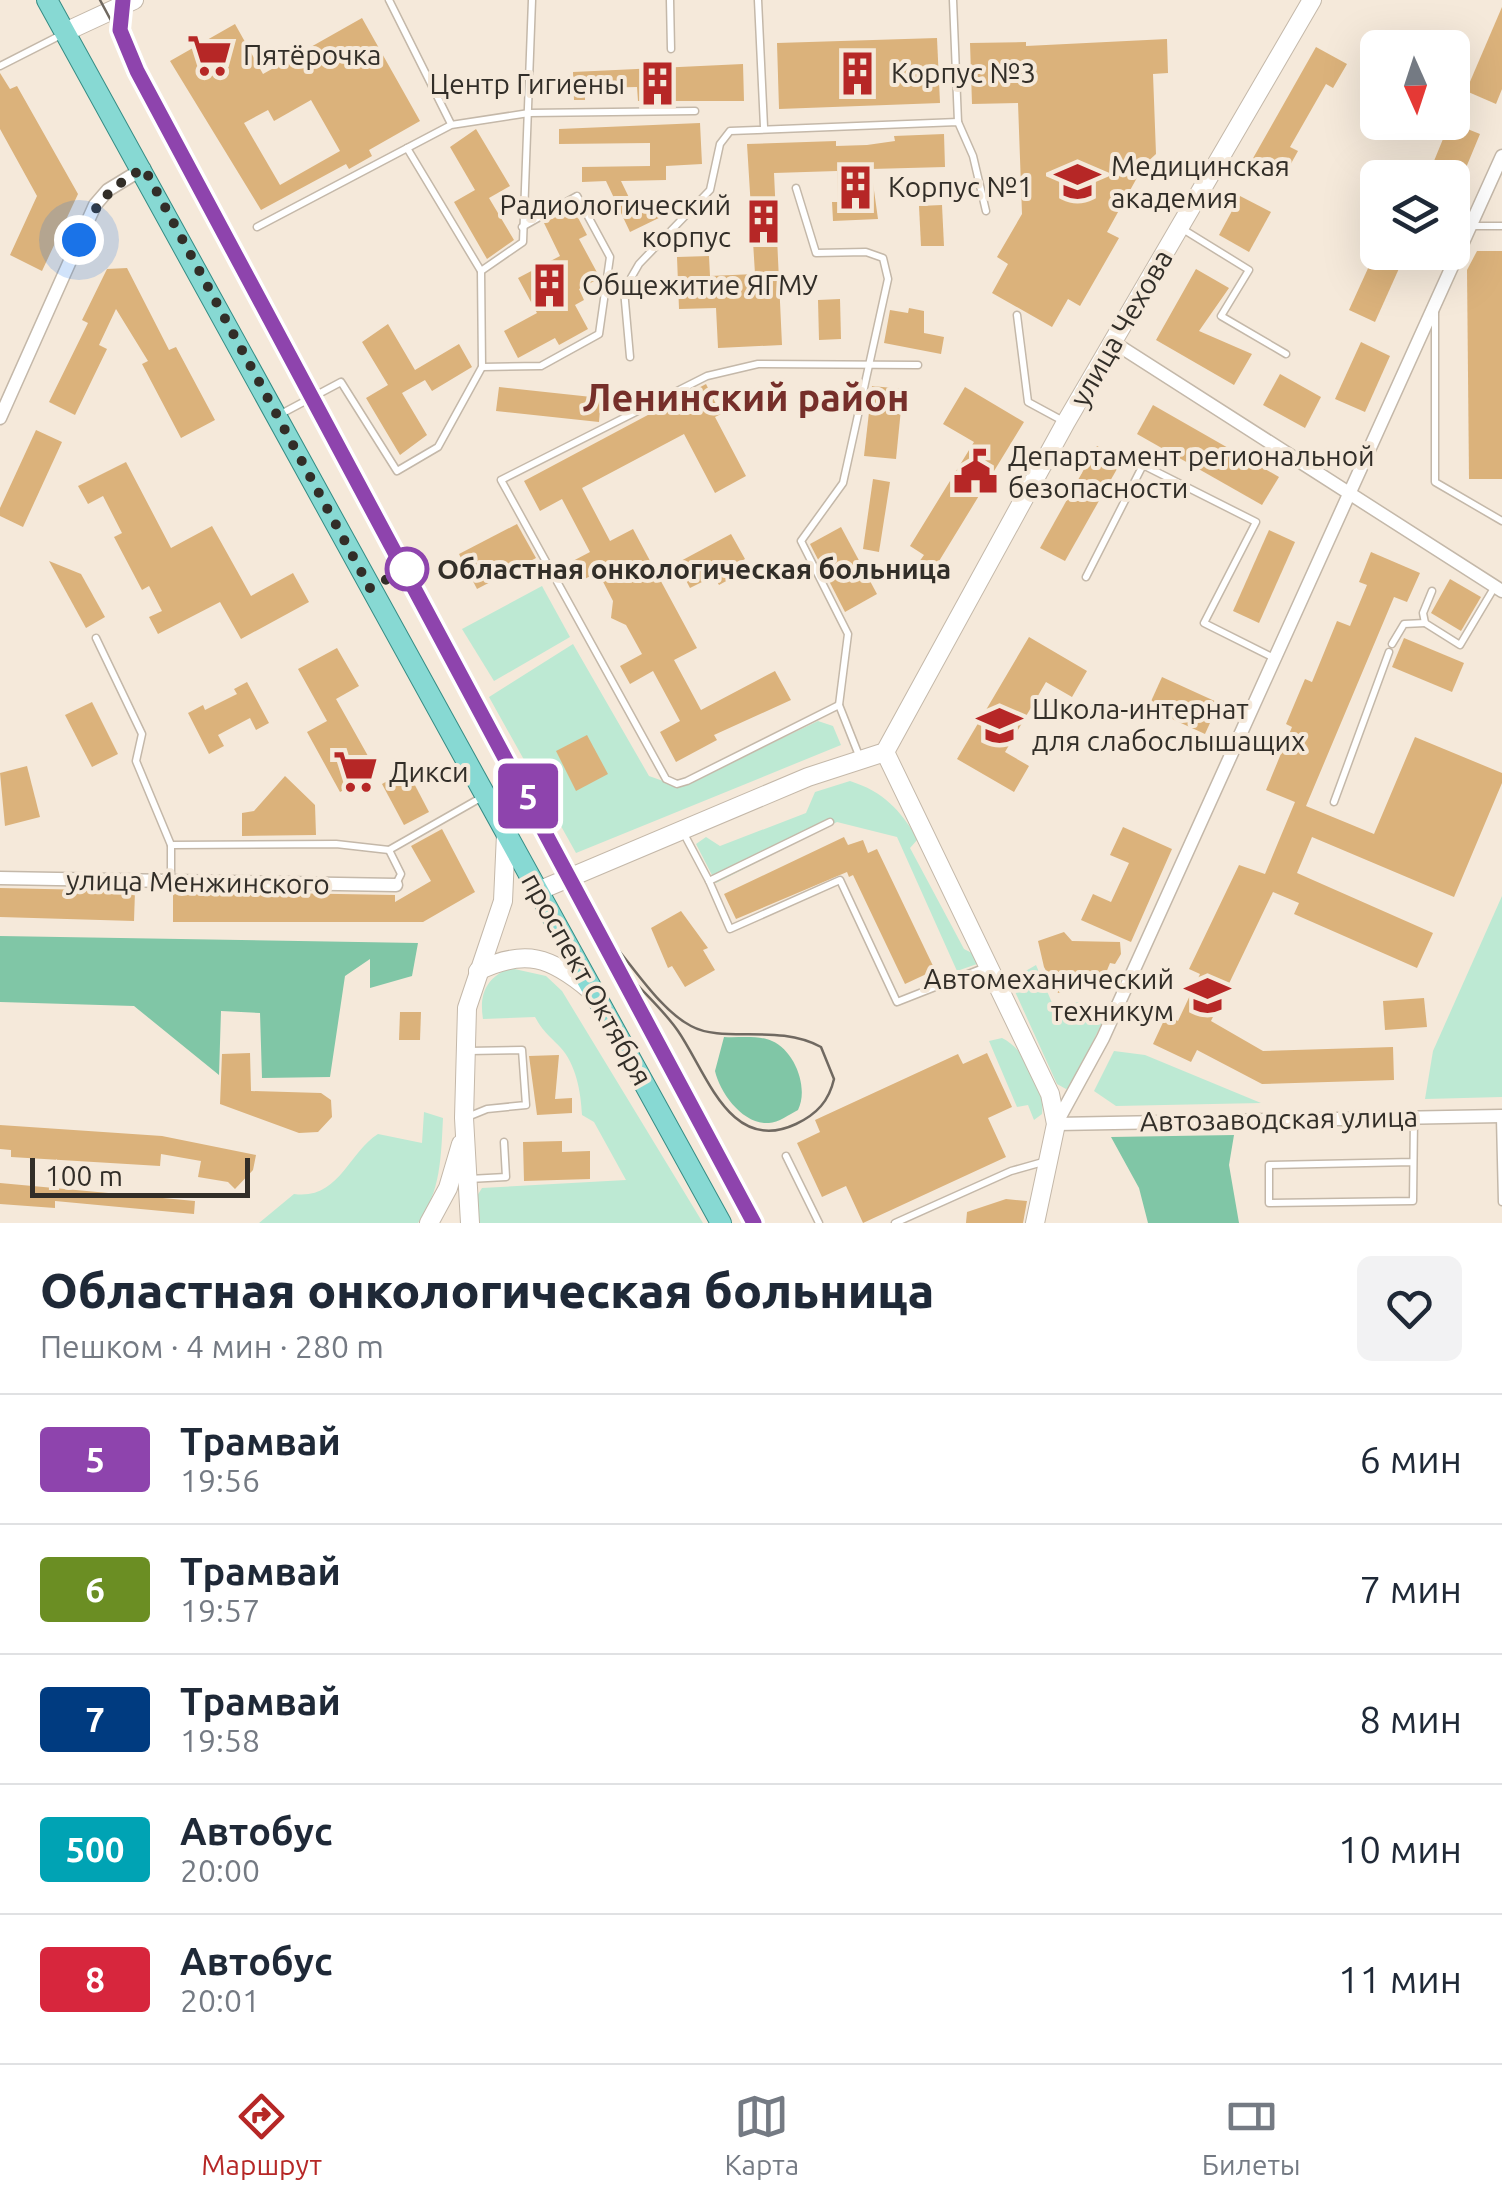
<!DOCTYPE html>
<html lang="ru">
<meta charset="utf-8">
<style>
body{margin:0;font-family:Ubuntu,sans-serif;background:#f2f2f3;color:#1f2937;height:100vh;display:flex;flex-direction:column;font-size:38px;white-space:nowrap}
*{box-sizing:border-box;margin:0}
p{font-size:32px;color:#747a83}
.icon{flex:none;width:55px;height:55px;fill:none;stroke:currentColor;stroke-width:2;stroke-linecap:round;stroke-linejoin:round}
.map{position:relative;height:1223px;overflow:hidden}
.sheet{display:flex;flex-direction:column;background:#fff;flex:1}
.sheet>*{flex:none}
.badge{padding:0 20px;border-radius:8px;font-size:35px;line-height:65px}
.needle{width:65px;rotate:177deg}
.fabs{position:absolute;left:1360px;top:30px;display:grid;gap:20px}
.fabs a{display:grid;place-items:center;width:110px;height:110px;border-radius:15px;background:#fff;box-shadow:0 10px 40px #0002;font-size:50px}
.scale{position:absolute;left:30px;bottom:25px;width:220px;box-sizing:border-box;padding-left:10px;border:5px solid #322e28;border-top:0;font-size:28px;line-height:35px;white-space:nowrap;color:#322e28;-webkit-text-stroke:8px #f5e9da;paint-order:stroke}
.you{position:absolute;width:50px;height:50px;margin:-25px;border:8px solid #fff;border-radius:50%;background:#1a73e8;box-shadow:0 0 0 15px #1a73e833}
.map>.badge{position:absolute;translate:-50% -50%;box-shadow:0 0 0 5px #fff}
.round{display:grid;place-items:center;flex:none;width:105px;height:105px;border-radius:15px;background:#f2f2f3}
.summary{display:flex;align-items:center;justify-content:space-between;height:170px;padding:0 40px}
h1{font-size:48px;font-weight:800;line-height:75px}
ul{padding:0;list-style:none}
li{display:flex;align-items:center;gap:30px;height:130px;padding:0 40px;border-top:2px solid #e0e1e3}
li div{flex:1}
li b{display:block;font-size:38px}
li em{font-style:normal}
li .badge{min-width:110px;font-weight:700;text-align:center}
.tab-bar{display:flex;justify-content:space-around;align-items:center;height:140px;border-top:2px solid #e0e1e3;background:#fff;font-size:28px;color:#747a83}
.tab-bar a{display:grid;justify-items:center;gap:5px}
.tab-bar .selected{color:#b62726}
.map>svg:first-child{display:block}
</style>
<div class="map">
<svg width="1502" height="1223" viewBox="0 0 1502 1223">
<rect width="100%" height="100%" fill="#f5e9da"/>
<g fill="#bde9d3">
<polygon points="542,586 570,637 494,681 462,629"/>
<polygon points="573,644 649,776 680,787 818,721 833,726 841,745 576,853 489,697"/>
<path d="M850 781C884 792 899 809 918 839L910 848 964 949 976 955 977 964 957 971 897 837 837 822 716 883 696 844 706 837 720 846 806 813 815 792Z"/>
<polygon points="1502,896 1502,1097 1425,1099 1433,1051"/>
<polygon points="1036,965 1055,1010 1078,1002 1106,1014 1072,1086 1066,1089 1057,1084 1012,985 1015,977"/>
<path d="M510 968 546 976 562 991 703 1223H477V1196L482 1188 626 1180 594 1122 582 1115C581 1092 576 1064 560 1047 549 1035 544 1033 535 1017L483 1019C479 994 486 978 510 968Z"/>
<path d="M1002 1038C1025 1049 1045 1088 1042 1114L1034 1120 1028 1105 1017 1107 989 1041Z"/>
<polygon points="1114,1051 1145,1055 1261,1103 1116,1106 1094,1091"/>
<path d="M424 1112 443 1118C441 1156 441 1192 418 1223H259L294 1194C339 1200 348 1153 378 1134L422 1143Z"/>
</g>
<g fill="#80c6a6">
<polygon points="0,936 418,943 412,976 370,988 370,959 345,976 330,1077 262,1078 260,1013 221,1011 219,1075 134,1006 0,1002"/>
<path d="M724 1037C738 1038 760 1035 772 1041 795 1051 809 1088 798 1110 790 1114 778 1123 769 1123 743 1125 720 1093 715 1071Z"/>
<polygon points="1234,1135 1229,1165 1239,1223 1148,1223 1139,1188 1111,1137"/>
</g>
<g fill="#dbb27b" fill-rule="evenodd">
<polygon points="1502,7 1502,89 1496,104 1466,91"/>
<path d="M362 18 420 121 369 150 372 156 349 169 346 164 261 210 170 61 235 24 263 74ZM311 100 340 151 280 185 244 123 268 110 274 121Z"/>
<polygon points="937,38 940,103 779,109 777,43"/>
<polygon points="1167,39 1168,73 1153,74 1156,154 1144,165 1107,232 1119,238 1080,306 1068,299 1052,327 992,293 1008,264 997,257 1022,214 1018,103 972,104 970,43 1026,42 1026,46"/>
<polygon points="1316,47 1347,64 1333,88 1326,84 1290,147 1298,151 1283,178 1252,160"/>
<polygon points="743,64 744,101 638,101 637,87 585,88 585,100 574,100 573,72"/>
<polygon points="0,73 10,89 17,86 78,194 42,271 10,255 37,196 0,129"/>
<polygon points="1450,122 1480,134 1453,199 1452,178 1427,178"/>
<polygon points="700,123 702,164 666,166 666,180 621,181 636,212 658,202 665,215 630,232 606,181 582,182 582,167 650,166 650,143 559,144 559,129"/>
<polygon points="476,129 510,186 489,198 514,240 487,259 454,202 475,190 450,147"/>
<polygon points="944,134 945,167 871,169 878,219 833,221 832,202 838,202 837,171 774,173 782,345 718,348 716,308 679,309 677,257 709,256 710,276 755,274 747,144 836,141 836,146 867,145 895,141 894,136"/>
<polygon points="1240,196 1271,212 1249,252 1219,235"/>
<polygon points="942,205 944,246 921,246 919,206"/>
<polygon points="573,208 587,235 579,239 600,278 579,289 584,300 575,305 588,329 559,345 555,338 518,358 504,331 537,313 518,278 560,256 544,223"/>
<polygon points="1477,251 1502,251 1502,479 1469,479 1467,270"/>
<polygon points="1375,253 1401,264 1375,322 1349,310"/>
<polygon points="127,268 169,350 176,347 215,420 181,438 142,364 148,361 116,309 99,345 107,349 75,415 49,402 88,323 82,320 107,269"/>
<polygon points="1196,269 1229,288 1199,331 1252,354 1234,385 1156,340"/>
<polygon points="840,299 841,339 819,340 818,300"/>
<polygon points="909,308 924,311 924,333 944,337 941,354 884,343 890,310 908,313"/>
<polygon points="388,324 415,370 459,344 472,367 432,391 425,380 402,393 427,435 400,455 366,398 388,385 362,342"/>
<polygon points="1361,342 1390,356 1365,412 1335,399"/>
<polygon points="1280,374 1321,397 1305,428 1263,405"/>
<polygon points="706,384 721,414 715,417 746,476 715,493 684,434 582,488 610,541 633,529 663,585 697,648 674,660 701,710 775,671 791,700 714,735 717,740 676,762 660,732 680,721 653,671 630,684 620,666 642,654 626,625 611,618 613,601 598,572 579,582 569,563 590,552 562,499 540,511 524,481"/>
<polygon points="872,386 903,389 896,459 864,456"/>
<polygon points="499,387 601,398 599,422 496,411"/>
<polygon points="965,387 1024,422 933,571 919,562 924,555 910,546 974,442 943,424"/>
<polygon points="1153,405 1279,477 1262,505 1137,434"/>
<polygon points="36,430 62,442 23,527 0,516 0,508"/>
<polygon points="1097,446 1122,460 1065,561 1040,548"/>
<polygon points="126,462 171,548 212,526 251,596 293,573 309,602 241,639 220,602 158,634 149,617 162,611 149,586 142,590 114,537 122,533 103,496 88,504 78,486"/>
<polygon points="873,479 890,482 879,552 863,549"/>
<polygon points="517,524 536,558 477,589 459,554"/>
<polygon points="841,527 877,594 845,612 810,544"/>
<polygon points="1269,530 1295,542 1259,623 1233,611"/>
<polygon points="731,534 745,559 734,565 739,574 719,585 714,576 690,588 677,563"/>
<polygon points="1371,552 1420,573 1407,602 1394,597 1306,806 1374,834 1415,737 1502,773 1502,783 1454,897 1312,837 1297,873 1433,933 1417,968 1294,914 1299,903 1273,892 1211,1021 1263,1051 1393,1047 1394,1080 1262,1084 1197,1050 1191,1062 1153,1044 1166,1016 1178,1021 1200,974 1189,969 1239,865 1265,874 1295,802 1266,790 1292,727 1286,724 1305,679 1312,682 1337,621 1350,626 1367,585 1359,582"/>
<polygon points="49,561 81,574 105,617 86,628"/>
<polygon points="1450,579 1481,597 1461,631 1431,613"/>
<polygon points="1029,637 1087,671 1072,697 1046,682 1005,752 1029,766 1014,792 957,759"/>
<polygon points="1404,638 1464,663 1452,692 1392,667"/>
<polygon points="337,648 359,686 336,699 377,772 340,792 307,732 327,721 298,669"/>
<polygon points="1162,677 1219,703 1205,734 1148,708"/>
<polygon points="247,682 269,723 256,730 250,718 218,735 224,746 209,754 188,713 203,705 205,710 237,694 234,689"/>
<polygon points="92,702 118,754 92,767 65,715"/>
<polygon points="587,735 608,774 576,791 556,751"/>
<polygon points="27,766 40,817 5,826 0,773"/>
<polygon points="407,770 429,812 404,825 382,784"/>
<polygon points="285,776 315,805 316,835 242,836 242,813 254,811"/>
<polygon points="1123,827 1172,849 1131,942 1081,920 1093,894 1111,902 1129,863 1110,855"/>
<polygon points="442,829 475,892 423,922 173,922 173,891 395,895 395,902 431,881 411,846"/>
<polygon points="844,837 848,845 863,840 868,853 877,849 935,970 905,984 853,875 849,877 847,872 736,919 724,894"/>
<polygon points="0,888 135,891 134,921 0,917"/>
<polygon points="681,911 708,948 703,950 715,970 685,987 672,966 668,968 651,928"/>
<polygon points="1064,932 1072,941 1120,942 1121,954 1115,964 1110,963 1099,990 1084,984 1058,993 1044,967 1038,941"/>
<polygon points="1424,998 1427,1027 1385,1030 1383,1001"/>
<polygon points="400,1012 421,1012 420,1040 399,1040"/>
<polygon points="250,1053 251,1091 321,1093 331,1100 332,1117 318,1132 299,1133 220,1104 222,1054"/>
<polygon points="987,1053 1012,1107 988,1118 1006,1157 863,1223 846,1186 822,1197 797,1143 820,1132 815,1120 958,1054 963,1064"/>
<polygon points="559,1055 555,1099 572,1098 572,1113 537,1115 529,1056"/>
<polygon points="0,1125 162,1136 256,1155 253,1170 235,1189 228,1182 198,1177 201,1161 161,1154 160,1166 11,1157 11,1150 0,1149"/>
<polygon points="562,1141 562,1152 590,1151 590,1179 524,1181 523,1142"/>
<polygon points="0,1183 195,1201 194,1214 55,1201 55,1208 0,1204"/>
<polygon points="1006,1199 1027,1201 1023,1223 966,1223 967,1212"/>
</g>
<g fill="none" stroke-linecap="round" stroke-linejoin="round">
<defs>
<g id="lane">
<polyline points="389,0 451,124"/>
<polyline points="670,0 671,49"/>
<polyline points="758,0 764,127"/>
<polyline points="953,0 958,122"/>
<polyline points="0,66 61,35"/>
<polyline points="407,148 481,271 523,242 532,0"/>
<polyline points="796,188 816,253 866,252 883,258 888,279 843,483 801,541 848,634 839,705"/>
<polyline points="1474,226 1502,226"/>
<polyline points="257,227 451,125 529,113 695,111"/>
<polyline points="1181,228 1249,270 1221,316 1286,354"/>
<polyline points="1435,311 1435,482 1502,521"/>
<polyline points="1017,315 1028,402 1065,422"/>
<polyline points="630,357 624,290 639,264 710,190 720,144 730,131 958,122 973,156 986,211"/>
<polyline points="482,367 541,366 599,334 610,257 577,196 522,227"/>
<polyline points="279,415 341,382 397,471 438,447 482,367 481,271"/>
<polyline points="1086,577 1143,465 1256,522 1204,623 1274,658"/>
<polyline points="1432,591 1423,613 1425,623 1460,645 1494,588"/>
<polyline points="96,638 142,734 136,761 171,845"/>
<polyline points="1392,644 1404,624 1425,623"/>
<polyline points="860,758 839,705 687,781 677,784 666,779 501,480 707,376 758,364 918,365"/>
<polyline points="1334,802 1389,652"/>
<polyline points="683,832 709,881 830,822"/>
<polyline points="171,881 171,845 336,844 389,850"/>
<polyline points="709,881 730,929 840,880 897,1002 986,967"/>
<polyline points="396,884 401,874 389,850 484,796"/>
<polyline points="465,1118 487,1109 526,1105 522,1050 468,1051"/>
<polyline points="1500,1118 1502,1202"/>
<polyline points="786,1156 819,1223"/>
<polyline points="1413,1162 1269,1165 1269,1203 1413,1201 1414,1118"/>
<polyline points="469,1179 506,1177 504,1142"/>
<polyline points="895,1223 1011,1171 1043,1162"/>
</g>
<g id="street">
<polyline points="1113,342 1502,591"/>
<polyline points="0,418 95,205 108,190 144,168"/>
<polyline points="0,878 396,885"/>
<polyline points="1056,1124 1103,1038 1502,156"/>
<polyline points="1056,1124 1502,1116"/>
</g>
<g id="secondary">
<polyline points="65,32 134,0"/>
<polyline points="885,752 1050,1094 1056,1124 1035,1223"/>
<polyline points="538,891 808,777 885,752 1066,422 1312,0"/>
<path d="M478 971C525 948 551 957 590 990"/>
<polyline points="429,1223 448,1188 461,1144"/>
<polyline points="470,1223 464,1118 467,1008 503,901 506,834"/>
</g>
<polyline id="primary" points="47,0 721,1223"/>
</defs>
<use href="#lane" stroke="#c4b8a9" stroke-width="9"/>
<use href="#street" stroke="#c4b8a9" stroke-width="15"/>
<use href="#secondary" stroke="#c4b8a9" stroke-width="20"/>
<use href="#primary" stroke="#358c84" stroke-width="22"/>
<use href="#lane" stroke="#fff" stroke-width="6"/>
<use href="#street" stroke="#fff" stroke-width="12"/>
<use href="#secondary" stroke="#fff" stroke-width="18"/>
<use href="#primary" stroke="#87d9d3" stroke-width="20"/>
<g stroke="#706961" stroke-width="2.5">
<polyline points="100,0 754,1223"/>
<polyline points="122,34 123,0"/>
<path d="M610 940C633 966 660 1010 691 1026 724 1044 777 1023 821 1047L834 1079C829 1101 817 1114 796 1124 730 1155 707 1073 678 1031 665 1012 647 996 632 979"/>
</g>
</g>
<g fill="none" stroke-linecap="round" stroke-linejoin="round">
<defs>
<polyline id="line" points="123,0 120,30 137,71 754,1223"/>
</defs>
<use href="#line" stroke="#fff" stroke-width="22"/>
<use href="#line" stroke="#8e44ad" stroke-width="15"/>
<path stroke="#322e28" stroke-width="10" stroke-dasharray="0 18" d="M79 240C95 204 109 188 144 168L370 588 407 569"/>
</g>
<defs>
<symbol id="supermarket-bare" viewBox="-9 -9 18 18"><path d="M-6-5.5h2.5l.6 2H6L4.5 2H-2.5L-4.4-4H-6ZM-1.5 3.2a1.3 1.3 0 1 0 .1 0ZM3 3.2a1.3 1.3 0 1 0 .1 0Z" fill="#b62726" stroke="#f5e9da" stroke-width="2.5" paint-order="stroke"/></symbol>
<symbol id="building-bare" viewBox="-9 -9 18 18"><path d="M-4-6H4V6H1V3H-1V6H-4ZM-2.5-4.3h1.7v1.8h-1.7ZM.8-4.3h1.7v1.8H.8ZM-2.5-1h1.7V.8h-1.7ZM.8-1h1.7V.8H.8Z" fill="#b62726" stroke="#f5e9da" stroke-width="2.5" paint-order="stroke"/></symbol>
<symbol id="university-bare" viewBox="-9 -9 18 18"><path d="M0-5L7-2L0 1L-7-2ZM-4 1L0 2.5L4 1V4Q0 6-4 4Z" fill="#b62726" stroke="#f5e9da" stroke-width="2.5" paint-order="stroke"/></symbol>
<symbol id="civic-bare" viewBox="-9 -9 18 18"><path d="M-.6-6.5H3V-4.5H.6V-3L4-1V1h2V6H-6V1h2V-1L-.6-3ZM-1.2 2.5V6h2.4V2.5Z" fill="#b62726" stroke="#f5e9da" stroke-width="2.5" paint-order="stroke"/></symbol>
<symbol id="school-bare" viewBox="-9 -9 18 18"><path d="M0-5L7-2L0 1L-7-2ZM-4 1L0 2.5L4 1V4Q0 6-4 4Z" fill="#b62726" stroke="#f5e9da" stroke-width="2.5" paint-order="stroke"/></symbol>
</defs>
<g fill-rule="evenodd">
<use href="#supermarket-bare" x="178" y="24" width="63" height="63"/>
<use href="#building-bare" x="826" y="42" width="63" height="63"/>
<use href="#building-bare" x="626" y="52" width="63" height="63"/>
<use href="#university-bare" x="1046" y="150" width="63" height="63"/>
<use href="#building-bare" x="824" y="156" width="63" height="63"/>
<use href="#building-bare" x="732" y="190" width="63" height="63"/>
<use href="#building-bare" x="518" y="254" width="63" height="63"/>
<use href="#civic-bare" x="944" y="440" width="63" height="63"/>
<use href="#school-bare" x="968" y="694" width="63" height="63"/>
<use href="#supermarket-bare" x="324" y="740" width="63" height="63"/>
<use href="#university-bare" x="1176" y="964" width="63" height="63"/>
</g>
<circle fill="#fff" stroke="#8e44ad" stroke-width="5" cx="407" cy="569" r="20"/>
<g text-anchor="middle" stroke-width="8" stroke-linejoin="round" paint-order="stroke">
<g font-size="28" fill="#322e28" stroke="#f5e9da" text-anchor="start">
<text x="243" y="65">Пятёрочка</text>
<text x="891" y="83">Корпус №3</text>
<text x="625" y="94" text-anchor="end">Центр Гигиены</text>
<text x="1111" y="176">Медицинская<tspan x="1111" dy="32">академия</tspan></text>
<text x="888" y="197">Корпус №1</text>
<text x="731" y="215" text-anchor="end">Радиологический<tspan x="731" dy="32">корпус</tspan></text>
<text x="582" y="295">Общежитие ЯГМУ</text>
<text x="1008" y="466">Департамент региональной<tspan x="1008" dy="32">безопасности</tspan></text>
<text x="1032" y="719">Школа-интернат<tspan x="1032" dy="32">для слабослышащих</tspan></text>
<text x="389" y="782">Дикси</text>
<text x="1174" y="989" text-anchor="end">Автомеханический<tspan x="1174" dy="32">техникум</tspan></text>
</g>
<g font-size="28" fill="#322e28" stroke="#f5e9da">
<text transform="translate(1121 328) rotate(-60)" y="10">улица Чехова</text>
<text transform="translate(198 882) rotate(1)" y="10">улица Менжинского</text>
<text transform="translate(587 979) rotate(61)" y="10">проспект Октября</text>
<text transform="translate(1279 1119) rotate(-1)" y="10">Автозаводская улица</text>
</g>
<g font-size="28" font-weight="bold" fill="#322e28" stroke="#f5e9da" text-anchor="start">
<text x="437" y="579">Областная онкологическая больница</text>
</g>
<g font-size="38" font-weight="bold" fill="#762f2a" stroke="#f5e9da">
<text x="746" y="411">Ленинский район</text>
</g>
</g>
</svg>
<div class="fabs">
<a><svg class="needle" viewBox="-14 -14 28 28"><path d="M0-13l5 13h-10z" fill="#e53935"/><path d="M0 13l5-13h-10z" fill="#747a83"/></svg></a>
<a><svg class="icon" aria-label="layers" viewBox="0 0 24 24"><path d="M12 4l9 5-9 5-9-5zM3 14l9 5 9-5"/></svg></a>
</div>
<div class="scale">100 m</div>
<div class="you" style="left:79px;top:240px"></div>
<b class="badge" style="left:528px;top:796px;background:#8e44ad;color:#fff">5</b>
</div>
<section class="sheet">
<div class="summary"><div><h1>Областная онкологическая больница</h1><p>Пешком · 4 мин · 280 m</p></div><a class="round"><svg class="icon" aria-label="heart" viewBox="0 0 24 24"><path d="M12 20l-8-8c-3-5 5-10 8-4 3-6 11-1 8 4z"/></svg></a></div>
<ul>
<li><span class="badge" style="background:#8e44ad;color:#fff">5</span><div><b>Трамвай</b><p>19:56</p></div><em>6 мин</em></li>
<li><span class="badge" style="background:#6b8e23;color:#fff">6</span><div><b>Трамвай</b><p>19:57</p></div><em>7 мин</em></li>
<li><span class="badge" style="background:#003b80;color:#fff">7</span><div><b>Трамвай</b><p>19:58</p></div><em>8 мин</em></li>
<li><span class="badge" style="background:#00a3b4;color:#fff">500</span><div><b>Автобус</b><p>20:00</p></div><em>10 мин</em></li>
<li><span class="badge" style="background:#d7263d;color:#fff">8</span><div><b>Автобус</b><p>20:01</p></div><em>11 мин</em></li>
</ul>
</section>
<nav class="tab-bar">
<a class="selected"><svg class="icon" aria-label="directions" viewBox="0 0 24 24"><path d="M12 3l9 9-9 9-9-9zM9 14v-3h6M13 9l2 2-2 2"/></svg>Маршрут</a>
<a><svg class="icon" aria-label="map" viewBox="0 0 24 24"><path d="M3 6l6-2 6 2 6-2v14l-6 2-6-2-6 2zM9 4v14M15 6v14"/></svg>Карта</a>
<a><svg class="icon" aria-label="tickets" viewBox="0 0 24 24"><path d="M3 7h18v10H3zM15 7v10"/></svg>Билеты</a>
</nav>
